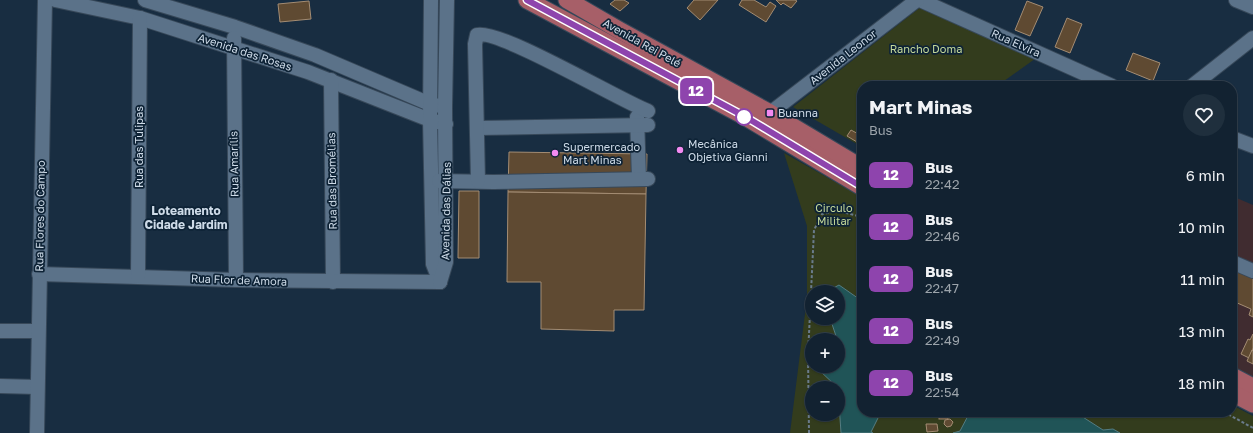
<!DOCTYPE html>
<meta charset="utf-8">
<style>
body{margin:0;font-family:"Golos Text",sans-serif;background:#1f2f3d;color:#f1f3f6;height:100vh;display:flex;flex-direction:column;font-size:15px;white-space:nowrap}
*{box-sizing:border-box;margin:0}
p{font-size:13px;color:#9ca4ab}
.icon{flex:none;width:22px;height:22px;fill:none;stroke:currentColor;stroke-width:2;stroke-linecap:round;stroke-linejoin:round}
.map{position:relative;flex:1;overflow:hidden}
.side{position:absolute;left:857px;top:81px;width:380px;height:336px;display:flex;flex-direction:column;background:#122231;border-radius:16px;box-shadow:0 1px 3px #0004,0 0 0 1px #313f4d}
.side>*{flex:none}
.badge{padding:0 8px;border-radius:6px;font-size:14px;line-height:26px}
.buttons{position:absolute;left:805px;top:285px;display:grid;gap:8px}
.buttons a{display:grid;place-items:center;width:40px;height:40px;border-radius:50%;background:#122231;box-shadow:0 1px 3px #0004,0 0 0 1px #313f4d;font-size:20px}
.map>.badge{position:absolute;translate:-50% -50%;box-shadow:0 0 0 2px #fff}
.round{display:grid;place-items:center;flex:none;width:42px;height:42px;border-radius:21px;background:#1f2f3d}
.overview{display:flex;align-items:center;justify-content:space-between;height:68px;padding:0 12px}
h1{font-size:19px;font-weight:700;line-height:30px}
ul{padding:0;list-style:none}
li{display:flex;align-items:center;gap:12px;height:52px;padding:0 12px}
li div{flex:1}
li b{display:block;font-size:15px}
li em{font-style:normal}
li .badge{min-width:44px;font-weight:700;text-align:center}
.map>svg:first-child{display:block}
</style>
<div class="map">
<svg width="1253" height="433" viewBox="0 0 1253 433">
<rect width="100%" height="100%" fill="#182d41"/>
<polygon fill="#402c30" points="1232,196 1253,205 1253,392 1232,381"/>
<g fill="#333c1d" fill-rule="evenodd">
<polygon points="922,6 1039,56 997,86 862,86 862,147 793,107"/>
<path d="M784 153 862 197V412H1232V405L1253 416V433H790L807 298V226ZM812 292H838V318H812ZM812 340H838V366H812ZM812 388H838V414H812Z"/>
</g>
<g fill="#205457" stroke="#547c82">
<polygon points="839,285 862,301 862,412 881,412 871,432 873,433 841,433 838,388 818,369 818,366 838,366 838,340 831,340 836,336 830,318 838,318 838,292 826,292"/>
<polygon points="970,412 1075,412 1103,430 1113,429 1120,433 953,433 960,431"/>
</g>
<g fill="#5f4a32" stroke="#a38c73">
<polygon points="615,0 624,0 629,3 620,11 610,4"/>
<polygon points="694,0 718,0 700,20 687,8"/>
<polygon points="742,0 754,0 766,7 770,2 776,6 766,22 739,5"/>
<polygon points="776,0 795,0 797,1 791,8 783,3 781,5"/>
<polygon points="309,1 311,19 280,22 278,4"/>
<polygon points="1027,1 1043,7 1030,36 1015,30"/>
<polygon points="1067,18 1082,24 1070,53 1055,47"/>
<polygon points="1133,53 1160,63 1153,81 1126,70"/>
<polygon points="851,130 862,136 862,145 847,136"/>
<polygon points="509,152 647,154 646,194 508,192"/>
<polygon points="459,191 479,191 479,258 458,258"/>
<polygon points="508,192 646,194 644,310 614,310 614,331 541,329 541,282 507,282"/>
<polygon points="1232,268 1253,277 1253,317 1249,315 1251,309 1235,302 1232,308"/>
<polygon points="1253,334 1253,348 1249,358 1241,354 1248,339 1250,340"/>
<polygon points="1252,350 1253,351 1253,364 1247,361"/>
<rect x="939" y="412" width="9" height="7"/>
<polygon points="950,419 953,422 951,426 947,427 944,424 945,420"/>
<polygon points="926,424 937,424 938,431 927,432"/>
</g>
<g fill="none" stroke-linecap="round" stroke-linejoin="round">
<defs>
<g id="minor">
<polyline points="55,0 140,18 308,72 430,120 446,124"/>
<polyline points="145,0 235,27 315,55 430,104 445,107"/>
<polyline points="431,0 430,120 433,264 440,282"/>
<polyline points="920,0 1112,86"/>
<polyline points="1236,0 1253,7"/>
<polyline points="234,38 236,280"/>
<polyline points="331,80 333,282"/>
<polyline points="1192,86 1253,38"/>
<polyline points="770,113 917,0"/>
<polyline points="637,117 639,179"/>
<polyline points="477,128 648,125"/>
<polyline points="1232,138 1253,146"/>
<polyline points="439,181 493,182 648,179"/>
<path d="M478 181 475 44 477 35C498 28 619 100 648 111"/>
<polyline points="1232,262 1253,271"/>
<polyline points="39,274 236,280 440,282"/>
<polyline points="138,276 140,18"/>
<polyline points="440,282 446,262 445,107 447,0"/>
<polyline points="0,331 38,331"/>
<polyline points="0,386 37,387"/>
<polyline points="37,433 45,0"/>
</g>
<g id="major">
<polyline points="527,0 744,116 862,187"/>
<polyline points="567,0 619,30 770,113 862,168"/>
<polyline points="1232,376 1253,387"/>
<polyline points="1232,393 1253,404"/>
</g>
</defs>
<use href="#minor" stroke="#374859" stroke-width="16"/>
<use href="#major" stroke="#374859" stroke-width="19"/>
<g stroke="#6a7b8c" stroke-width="2" stroke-dasharray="3 2" stroke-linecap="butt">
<polyline points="1224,412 1253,428"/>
<polyline points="809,433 808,355 814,230 822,214 838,211 862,217"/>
</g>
<use href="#minor" stroke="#5b7289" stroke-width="14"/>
<use href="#major" stroke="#a75f68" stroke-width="17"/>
</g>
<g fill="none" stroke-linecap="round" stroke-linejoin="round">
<defs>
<polyline id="line" points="527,0 744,116 862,187"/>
</defs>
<use href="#line" stroke="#fff" stroke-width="9"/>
<use href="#line" stroke="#8e44ad" stroke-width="6"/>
</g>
<g fill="#f38af1" stroke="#0e2336" stroke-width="1.5">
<rect x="766" y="109" width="8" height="8" rx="2"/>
<circle cx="680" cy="150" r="4"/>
<circle cx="555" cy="153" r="4"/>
</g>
<circle fill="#fff" stroke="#8e44ad" stroke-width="2" cx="744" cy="117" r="8"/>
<g text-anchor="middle" stroke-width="3.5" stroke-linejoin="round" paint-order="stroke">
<g font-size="11" fill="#cedbe8" stroke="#0e2336">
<text transform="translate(642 43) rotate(29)" y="4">Avenida Rei Pelé</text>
<text transform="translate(1016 43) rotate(24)" y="4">Rua Elvira</text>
<text transform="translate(245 52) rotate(18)" y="4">Avenida das Rosas</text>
<text transform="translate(843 57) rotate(-38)" y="4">Avenida Leonor</text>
<text transform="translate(139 147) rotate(-90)" y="4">Rua das Tulipas</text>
<text transform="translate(234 164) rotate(-91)" y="4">Rua Amarílis</text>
<text transform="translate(332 181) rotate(-91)" y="4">Rua das Bromélias</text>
<text transform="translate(446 211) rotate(-89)" y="4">Avenida das Dálias</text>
<text transform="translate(40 216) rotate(-89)" y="4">Rua Flores do Campo</text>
<text transform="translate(239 280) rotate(2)" y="4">Rua Flor de Amora</text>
</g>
<g font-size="11" fill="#c4d899" stroke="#0e2336">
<text x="926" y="53">Rancho Doma</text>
<text x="834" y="212">Circulo<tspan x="834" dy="13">Militar</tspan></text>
</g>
<g font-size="11" fill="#cedbe8" stroke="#0e2336" text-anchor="start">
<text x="778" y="117">Buanna</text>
<text x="688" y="148">Mecânica<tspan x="688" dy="13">Objetiva Gianni</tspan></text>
<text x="563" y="151">Supermercado<tspan x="563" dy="13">Mart Minas</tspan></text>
</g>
<g font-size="12" font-weight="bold" fill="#cedbe8" stroke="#0e2336">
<text x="186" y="215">Loteamento<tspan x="186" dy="14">Cidade Jardim</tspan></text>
</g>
</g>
</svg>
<div class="buttons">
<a><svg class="icon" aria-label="layers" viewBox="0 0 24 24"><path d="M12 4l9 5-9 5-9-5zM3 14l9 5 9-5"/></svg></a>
<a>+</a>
<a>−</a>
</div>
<b class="badge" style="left:696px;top:91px;background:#8e44ad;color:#fff">12</b>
<section class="side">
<div class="overview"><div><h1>Mart Minas</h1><p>Bus</p></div><a class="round"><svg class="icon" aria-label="heart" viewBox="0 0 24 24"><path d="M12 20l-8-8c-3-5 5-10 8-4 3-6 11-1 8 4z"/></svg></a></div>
<ul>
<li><span class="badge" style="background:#8e44ad;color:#fff">12</span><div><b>Bus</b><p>22:42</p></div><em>6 min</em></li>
<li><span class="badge" style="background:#8e44ad;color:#fff">12</span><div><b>Bus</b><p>22:46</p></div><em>10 min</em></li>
<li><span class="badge" style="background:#8e44ad;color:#fff">12</span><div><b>Bus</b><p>22:47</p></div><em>11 min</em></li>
<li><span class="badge" style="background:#8e44ad;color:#fff">12</span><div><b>Bus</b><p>22:49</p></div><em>13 min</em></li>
<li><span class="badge" style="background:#8e44ad;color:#fff">12</span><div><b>Bus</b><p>22:54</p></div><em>18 min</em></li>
</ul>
</section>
</div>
